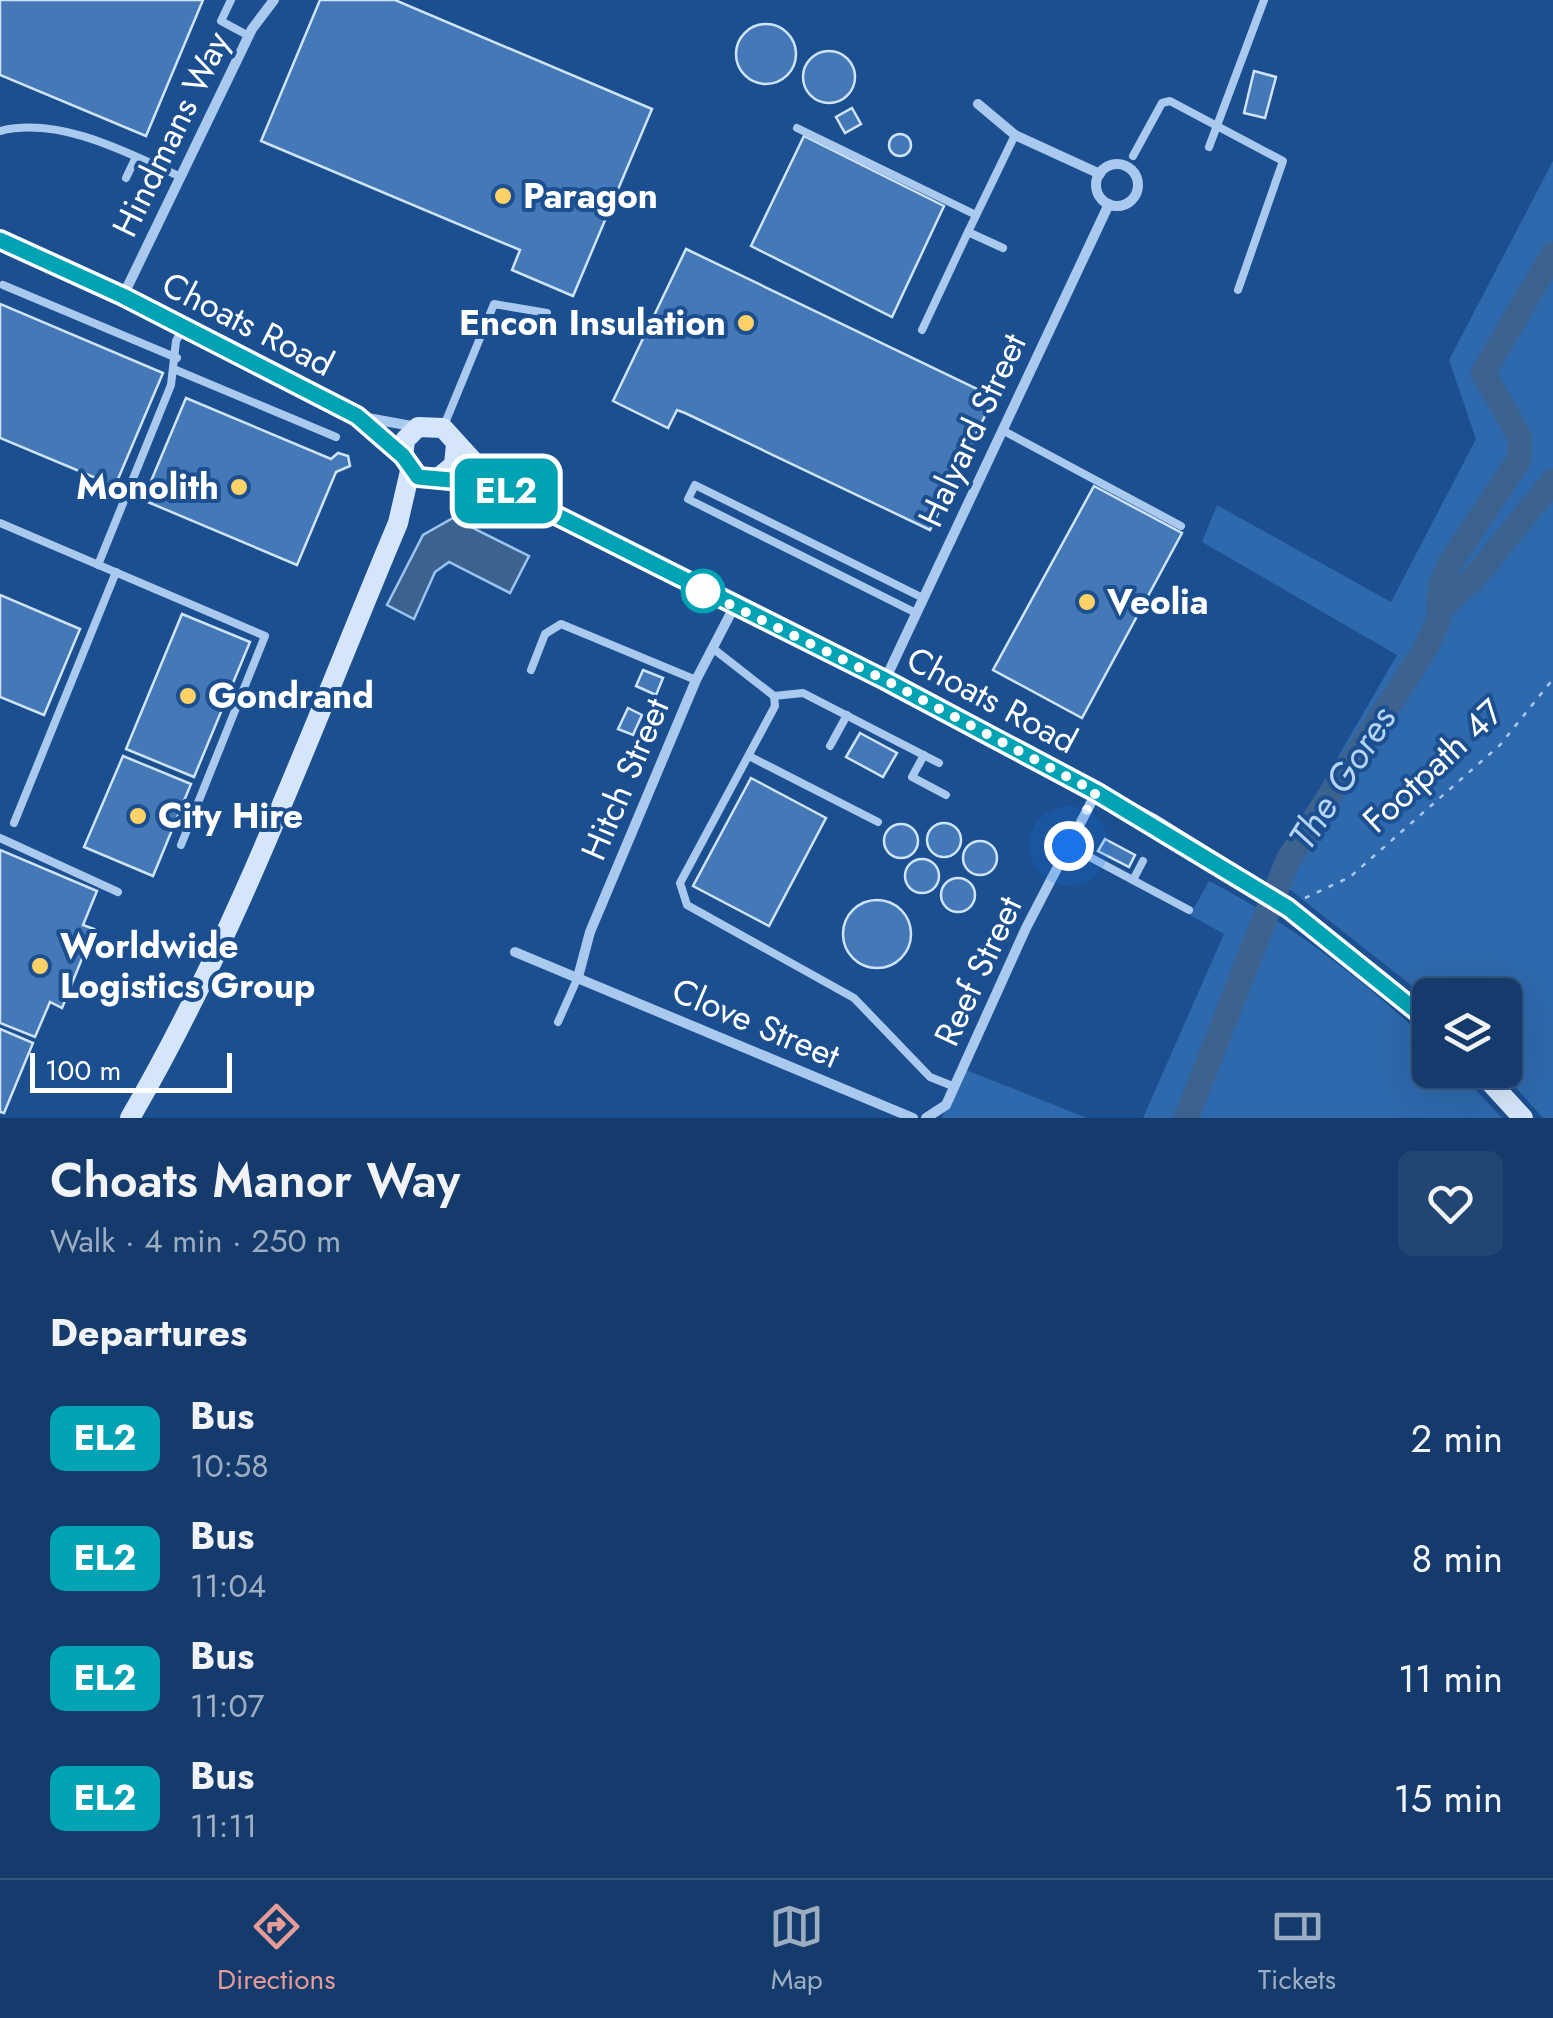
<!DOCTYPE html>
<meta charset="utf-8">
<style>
body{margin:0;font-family:Jost,sans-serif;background:#214673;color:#f1f3f6;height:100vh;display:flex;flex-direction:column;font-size:38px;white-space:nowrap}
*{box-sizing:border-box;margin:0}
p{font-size:32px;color:#9dadc1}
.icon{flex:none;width:55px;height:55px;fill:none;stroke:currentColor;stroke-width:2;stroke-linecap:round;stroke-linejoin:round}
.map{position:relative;height:1118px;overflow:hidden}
.drawer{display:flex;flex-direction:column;background:#143b6b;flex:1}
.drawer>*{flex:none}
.badge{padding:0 20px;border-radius:15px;font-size:35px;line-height:65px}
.tools{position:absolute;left:1412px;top:978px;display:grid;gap:20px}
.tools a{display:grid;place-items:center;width:110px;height:110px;border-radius:15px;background:#143b6b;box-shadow:0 10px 40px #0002,0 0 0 2px #33557e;font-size:50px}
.scale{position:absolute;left:30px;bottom:25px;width:202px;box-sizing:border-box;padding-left:10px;border:5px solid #fff;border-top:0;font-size:28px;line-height:35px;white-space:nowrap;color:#fff;-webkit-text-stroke:8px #1b4f8f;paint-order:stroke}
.you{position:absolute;width:50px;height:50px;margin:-25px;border:8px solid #fff;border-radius:50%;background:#1a73e8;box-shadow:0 0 0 15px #1a73e833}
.map>.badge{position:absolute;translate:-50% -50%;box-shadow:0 0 0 5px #fff}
h2{padding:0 50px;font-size:38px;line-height:90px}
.round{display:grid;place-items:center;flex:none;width:105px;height:105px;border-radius:15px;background:#214673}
.overview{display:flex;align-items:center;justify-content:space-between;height:170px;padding:0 50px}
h1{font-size:48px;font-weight:600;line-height:75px}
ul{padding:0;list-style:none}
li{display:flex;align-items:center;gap:30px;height:120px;padding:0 50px}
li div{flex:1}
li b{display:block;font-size:38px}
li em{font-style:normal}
li .badge{min-width:110px;font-weight:700;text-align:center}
.tab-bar{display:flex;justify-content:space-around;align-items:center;height:140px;border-top:2px solid #33557e;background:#143b6b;font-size:28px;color:#9dadc1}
.tab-bar a{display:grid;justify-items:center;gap:5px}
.tab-bar .current{color:#e69b98}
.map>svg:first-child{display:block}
</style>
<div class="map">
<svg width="1553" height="1118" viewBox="0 0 1553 1118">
<rect width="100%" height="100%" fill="#1b4f8f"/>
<g fill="#2e69ad">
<polygon points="1553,161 1553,1118 1543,1118 1500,1070 1505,1070 1505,995 1430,995 1430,1000 1270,874 1397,655 1202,542 1217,505 1391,602 1476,439 1449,360"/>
<path d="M1209 881C1290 923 1364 980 1430 1043V1070H1457L1502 1118H1143L1224 934 1190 915Z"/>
<polygon points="961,1068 1087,1118 942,1118"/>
</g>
<polygon fill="#3c6290" stroke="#9cc4f0" stroke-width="2.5" points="453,518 529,556 510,593 449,562 435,572 414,619 387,605 423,535"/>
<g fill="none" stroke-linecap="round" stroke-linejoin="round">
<g stroke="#3c6290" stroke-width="25">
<polyline points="1439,610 1473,579 1553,481"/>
<polyline points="1186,1118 1288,860 1427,646 1438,621 1440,587 1449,565 1519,460 1520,437 1483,373 1553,254"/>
</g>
</g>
<g fill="#4478b7" stroke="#cfe3fa" stroke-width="2.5">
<polygon points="0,0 203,0 146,136 0,75"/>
<polygon points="320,0 395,0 652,109 573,296 512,270 520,250 261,141"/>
<circle cx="766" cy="54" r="30"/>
<circle cx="829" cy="77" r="26"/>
<polygon points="1254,71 1276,77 1265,118 1244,113"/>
<polygon points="852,108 861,124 845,133 836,117"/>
<circle cx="900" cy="145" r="11"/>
<polygon points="804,136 944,206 892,317 751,246"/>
<polygon points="686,249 994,397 930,530 685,413 677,410 668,428 613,401"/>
<polygon points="0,304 163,373 115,486 0,438"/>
<polygon points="186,398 331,459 338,453 348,456 350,466 336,472 297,565 143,500"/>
<polygon points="1094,486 1182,533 1082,718 993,670"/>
<polygon points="0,595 80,629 44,715 0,697"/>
<polygon points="182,614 250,642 194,777 126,749"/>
<polygon points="643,670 663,678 656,695 636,686"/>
<polygon points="628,708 642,715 633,735 618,729"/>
<polygon points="860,733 897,753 883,777 846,757"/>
<polygon points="123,756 191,784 153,876 84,847"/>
<polygon points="751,778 826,818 769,926 693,886"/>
<circle cx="944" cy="840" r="17"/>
<circle cx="901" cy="841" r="17"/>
<polygon points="1105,839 1135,855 1129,867 1098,851"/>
<circle cx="980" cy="858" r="17"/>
<polygon points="0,850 97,891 83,925 94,929 62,1008 50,1002 35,1037 0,1023"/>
<circle cx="922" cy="876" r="17"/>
<circle cx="958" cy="895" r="17"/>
<circle cx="877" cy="934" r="34"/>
<polygon points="0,1029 33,1043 4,1113 0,1112"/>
</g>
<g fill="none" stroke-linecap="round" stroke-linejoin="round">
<polyline stroke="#a9c9ee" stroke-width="2.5" stroke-dasharray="5 8" stroke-linecap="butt" points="1305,898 1350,877 1500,745 1553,679"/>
<g stroke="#a9c9ee" stroke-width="8">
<polyline points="231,0 221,21 249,36"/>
<polyline points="797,128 976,215"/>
<path d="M0 131C60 116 128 153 181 177"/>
<polyline points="1209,147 1264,0"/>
<polyline points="1133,156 1162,103 1170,101 1283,161 1238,290"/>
<polyline points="126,178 136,157"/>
<polyline points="1003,248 968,232 1015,135"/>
<polyline points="3,285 177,358"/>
<polyline points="922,330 968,232"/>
<polyline points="176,370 336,437"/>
<polyline points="443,428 494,304 547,313"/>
<polyline points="1002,430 1181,526"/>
<polyline points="0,523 265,636 181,845"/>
<polyline points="98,565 171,385 176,341 184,326"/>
<polyline points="916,613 688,499 695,485 923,598"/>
<polyline points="715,650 774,696 775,706 680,883 687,905 854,998 930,1077 955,1087"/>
<polyline points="531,670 545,634 561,624 696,680"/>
<polyline points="774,696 803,693 939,763"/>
<polyline points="830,746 847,715"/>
<polyline points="924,755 912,777 946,795"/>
<polyline points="749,756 878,822"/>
<polyline points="14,823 116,572"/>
<polyline points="0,838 118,892"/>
<polyline points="1069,846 1189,910"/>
<polyline points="1133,880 1143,861"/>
<polyline points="558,1022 578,977"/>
</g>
<g stroke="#a9c9ee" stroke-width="10">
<polyline points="978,104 1015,135 1100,174"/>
<circle cx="1117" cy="185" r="21"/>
<polyline points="0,240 123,296 357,416 417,427"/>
<polyline points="123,296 252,29 274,0"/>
<polyline points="358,417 403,457"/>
<polyline points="885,680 1109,204"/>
<polyline points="515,952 913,1118"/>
<polyline points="578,977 590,932 696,680 734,607"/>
<polyline points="926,1118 946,1105 1026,928 1096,793"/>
</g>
<g stroke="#d6e6fa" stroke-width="20">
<polyline points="456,444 454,465 438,478 418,477 403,457 405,440 418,427 443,428 494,484 885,680 1151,823 1288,908 1430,1022"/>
<polyline points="1479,1070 1523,1118"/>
<path d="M130 1118C239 931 314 722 398 523L410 471"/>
</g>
</g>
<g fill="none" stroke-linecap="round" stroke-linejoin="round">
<defs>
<polyline id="line" points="0,240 123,296 357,416 403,456 418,477 494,484 885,680 1096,792 1288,908 1430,1022"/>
</defs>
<use href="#line" stroke="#fff" stroke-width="22"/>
<use href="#line" stroke="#00a3b4" stroke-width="15"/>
<polyline stroke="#fff" stroke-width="10" stroke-dasharray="0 18" points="703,591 700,590 885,680 1096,792 1069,846"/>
</g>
<g fill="#ffd166" stroke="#1b4f8f" stroke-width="4">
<circle cx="503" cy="196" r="10"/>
<circle cx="746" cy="323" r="10"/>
<circle cx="239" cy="487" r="10"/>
<circle cx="1087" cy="602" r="10"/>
<circle cx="188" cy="696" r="10"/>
<circle cx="138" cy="816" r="10"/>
<circle cx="40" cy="966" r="10"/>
</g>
<circle fill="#fff" stroke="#00a3b4" stroke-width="5" cx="703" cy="591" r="20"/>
<g text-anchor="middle" stroke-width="8" stroke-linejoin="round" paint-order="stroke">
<g font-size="35" fill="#fff" stroke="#1b4f8f">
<text transform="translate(171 134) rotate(-64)" y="12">Hindmans Way</text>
<text transform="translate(248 324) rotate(27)" y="12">Choats Road</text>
<text transform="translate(972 430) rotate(-65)" y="12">Halyard Street</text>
<text transform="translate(992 700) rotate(28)" y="12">Choats Road</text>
<text transform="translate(1433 766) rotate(-43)" y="12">Footpath 47</text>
<text transform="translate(625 779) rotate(-67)" y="12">Hitch Street</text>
<text transform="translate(978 971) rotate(-65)" y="12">Reef Street</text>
<text transform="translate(756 1023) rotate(23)" y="12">Clove Street</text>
</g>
<g font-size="35" font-weight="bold" fill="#fff" stroke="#1b4f8f" text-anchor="start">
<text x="523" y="208">Paragon</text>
<text x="726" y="335" text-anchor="end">Encon Insulation</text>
<text x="219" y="499" text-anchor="end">Monolith</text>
<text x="1107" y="614">Veolia</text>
<text x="208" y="708">Gondrand</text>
<text x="158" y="828">City Hire</text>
<text x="60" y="958">Worldwide<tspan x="60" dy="40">Logistics Group</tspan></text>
</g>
<g font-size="38" font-style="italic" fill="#b5d3f5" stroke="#1b4f8f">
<text transform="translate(1342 778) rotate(-57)" y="13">The Gores</text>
</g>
</g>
</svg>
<div class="tools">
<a><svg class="icon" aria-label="layers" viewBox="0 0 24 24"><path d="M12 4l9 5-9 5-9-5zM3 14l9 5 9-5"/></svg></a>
</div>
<div class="scale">100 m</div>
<div class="you" style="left:1069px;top:846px"></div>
<b class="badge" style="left:506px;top:491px;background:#00a3b4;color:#fff">EL2</b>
</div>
<section class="drawer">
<div class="overview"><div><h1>Choats Manor Way</h1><p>Walk · 4 min · 250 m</p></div><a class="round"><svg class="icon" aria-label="heart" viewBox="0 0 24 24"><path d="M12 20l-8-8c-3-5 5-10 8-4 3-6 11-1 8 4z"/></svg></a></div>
<h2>Departures</h2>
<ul>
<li><span class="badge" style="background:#00a3b4;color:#fff">EL2</span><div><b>Bus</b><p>10:58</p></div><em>2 min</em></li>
<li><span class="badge" style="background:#00a3b4;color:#fff">EL2</span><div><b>Bus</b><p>11:04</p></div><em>8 min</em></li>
<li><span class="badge" style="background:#00a3b4;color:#fff">EL2</span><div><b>Bus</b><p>11:07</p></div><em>11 min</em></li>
<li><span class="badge" style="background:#00a3b4;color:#fff">EL2</span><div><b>Bus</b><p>11:11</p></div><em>15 min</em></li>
</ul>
</section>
<nav class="tab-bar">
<a class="current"><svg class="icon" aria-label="directions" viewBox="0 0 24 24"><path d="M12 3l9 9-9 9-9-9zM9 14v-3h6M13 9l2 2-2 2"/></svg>Directions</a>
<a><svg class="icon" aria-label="map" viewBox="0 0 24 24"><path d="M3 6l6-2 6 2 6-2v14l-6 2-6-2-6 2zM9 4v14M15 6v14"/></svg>Map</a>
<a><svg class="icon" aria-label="tickets" viewBox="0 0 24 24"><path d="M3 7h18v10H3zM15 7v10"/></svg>Tickets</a>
</nav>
